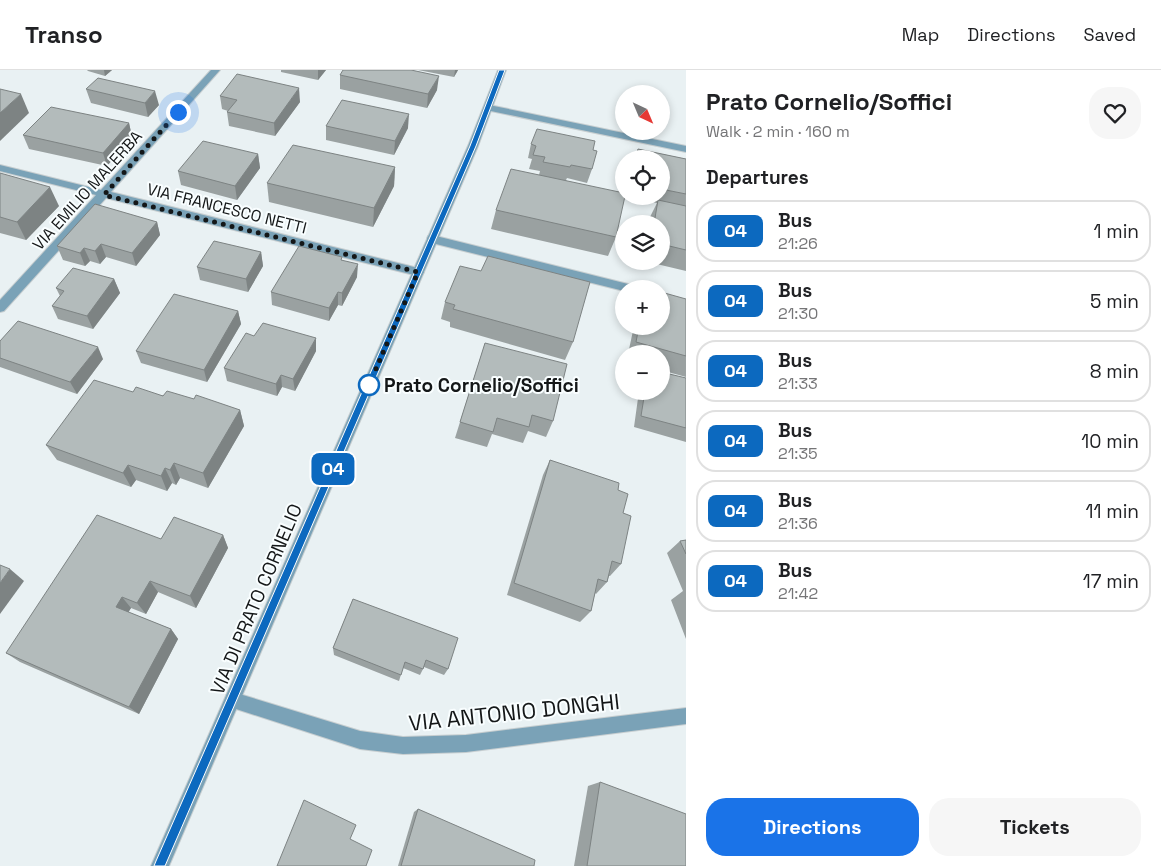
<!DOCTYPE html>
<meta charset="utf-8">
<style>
body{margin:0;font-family:"Space Grotesk",sans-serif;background:#f6f6f6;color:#202124;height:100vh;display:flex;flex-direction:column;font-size:19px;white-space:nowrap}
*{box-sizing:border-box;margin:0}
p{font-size:16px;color:#757577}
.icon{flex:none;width:28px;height:28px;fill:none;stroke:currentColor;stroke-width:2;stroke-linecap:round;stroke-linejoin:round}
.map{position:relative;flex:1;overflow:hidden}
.sheet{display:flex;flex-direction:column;background:#fff;width:475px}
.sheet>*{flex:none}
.badge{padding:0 10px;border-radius:8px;font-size:18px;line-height:32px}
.needle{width:32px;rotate:136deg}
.fabs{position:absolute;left:615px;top:15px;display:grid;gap:10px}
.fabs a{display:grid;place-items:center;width:55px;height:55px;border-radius:50%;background:#fff;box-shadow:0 2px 8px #0003;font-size:25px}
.you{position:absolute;width:25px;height:25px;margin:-12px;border:4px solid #fff;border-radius:50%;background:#1a73e8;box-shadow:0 0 0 8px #1a73e833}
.map>.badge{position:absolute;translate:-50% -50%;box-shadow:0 0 0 2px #fff}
h2{padding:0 20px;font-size:19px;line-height:45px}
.round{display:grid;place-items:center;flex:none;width:52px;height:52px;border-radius:20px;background:#f6f6f6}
.headline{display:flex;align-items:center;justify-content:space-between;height:85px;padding:0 20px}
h1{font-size:24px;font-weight:700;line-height:38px}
.action{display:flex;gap:10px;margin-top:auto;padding:10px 20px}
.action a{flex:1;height:58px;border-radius:20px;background:#1a73e8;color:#fff;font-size:20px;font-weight:700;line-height:58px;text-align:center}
.action a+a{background:#f6f6f6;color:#202124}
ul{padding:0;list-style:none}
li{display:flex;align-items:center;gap:15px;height:62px;margin:0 10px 8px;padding:0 10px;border:2px solid #e0e0e0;border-radius:20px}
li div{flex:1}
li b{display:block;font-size:19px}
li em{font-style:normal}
li .badge{min-width:55px;font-weight:700;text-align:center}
header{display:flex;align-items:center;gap:30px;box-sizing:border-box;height:70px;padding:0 25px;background:#fff;border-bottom:1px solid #e0e0e0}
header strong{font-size:24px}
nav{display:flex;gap:28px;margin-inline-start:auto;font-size:18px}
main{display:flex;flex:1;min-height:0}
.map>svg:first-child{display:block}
</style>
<header>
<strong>Transo</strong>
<nav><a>Map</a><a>Directions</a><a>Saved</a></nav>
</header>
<main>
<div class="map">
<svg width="686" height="796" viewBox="0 0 686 796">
<rect width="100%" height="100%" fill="#e9f1f3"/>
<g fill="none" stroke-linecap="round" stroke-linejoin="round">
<defs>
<g id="minor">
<polygon points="211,0 220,0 111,122 418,198 422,199 424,202 422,205 418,206 106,128 4,241 0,242 0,230 96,125 0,101 0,95 101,120"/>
<polygon points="489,35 686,76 686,82 486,40 486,36"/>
<polygon points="432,165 632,215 638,219 624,219 624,221 428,172 427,169 428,166"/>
<polygon points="233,622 360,661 403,667 466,665 686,638 686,654 466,682 403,684 360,679 233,638 227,636 225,630 227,624"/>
</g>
<polygon id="tertiary" points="498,0 506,0 478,76 169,796 151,796 468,76"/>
</defs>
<use href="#minor" stroke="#c7ced0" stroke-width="2"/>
<use href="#tertiary" stroke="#c7ced0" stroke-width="2"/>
<use href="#minor" fill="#7aa2b7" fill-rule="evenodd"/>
<use href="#tertiary" fill="#7aa2b7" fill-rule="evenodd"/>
</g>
<g fill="#9aa1a1">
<polygon points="87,0 112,0 105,6 88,1"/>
<polygon points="281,0 326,0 318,10 281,2"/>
<polygon points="418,0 458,0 454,7"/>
<polygon points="340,5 437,20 427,38 340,19"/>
<polygon points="86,19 159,35 148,47 91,33"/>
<polygon points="220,26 300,32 275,66 229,56 227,42 228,41 222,39"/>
<polygon points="129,53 132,67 107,96 29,79 23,65"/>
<polygon points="326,56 408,58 394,85 326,70"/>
<polygon points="531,74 593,80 592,99 587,113 567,108 566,110 616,167 608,186 491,159 496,140 539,105 540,101 529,99 532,89 528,88"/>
<polygon points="638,79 686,89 686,201 644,191 661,191 661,154 648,154 649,149 657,133 627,126 661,126 661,89 633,89"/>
<polygon points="258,84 260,98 237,130 181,115 178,101"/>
<polygon points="395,97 394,116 373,157 269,132 267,113"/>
<polygon points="0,103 59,136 26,170 0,163"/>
<polygon points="157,152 160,165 136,196 106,187 100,194 90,191 85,196 63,190 57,176"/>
<polygon points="261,182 263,196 248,222 200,210 197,197"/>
<polygon points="342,190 357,207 342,236 338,235 329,251 272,235 271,222"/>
<polygon points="114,209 120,223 93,259 58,249 52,236 60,226 56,218"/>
<polygon points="686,229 686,307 661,300 661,284 628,284 634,256 661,256"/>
<polygon points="445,232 573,272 565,290 450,257 450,252 441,249"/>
<polygon points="238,241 241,254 207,312 141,293 136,281"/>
<polygon points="254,266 316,281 295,321 282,317 277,326 227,311 224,298"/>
<polygon points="0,271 103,289 77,324 0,297"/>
<polygon points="485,273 553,351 546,367 528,361 523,373 492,364 487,377 455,368 460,352"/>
<polygon points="686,308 686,372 634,357 639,321 661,321"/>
<polygon points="133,322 194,329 240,340 244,356 208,418 180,408 176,415 172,413 167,421 136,410 131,417 57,390 46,375"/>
<polygon points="550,390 618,420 621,494 610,506 609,506 607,512 596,524 595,523 591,541 580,552 507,525 543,405"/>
<polygon points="223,465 228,478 196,538 158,522 146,544 131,538 128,542 171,559 178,569 139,644 20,592 6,583 161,469"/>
<polygon points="686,470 686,569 671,530 683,521 667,483 680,471"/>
<polygon points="353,529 448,599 444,605 424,597 420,605 403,598 399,611 334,585 333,578"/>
<polygon points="600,712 686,796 574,796 588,716"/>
<polygon points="418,739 534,796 398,796 414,742"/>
</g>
<g fill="#7d8383">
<polygon points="104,0 112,0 105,6"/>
<polygon points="318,0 326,0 318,10"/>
<polygon points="455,0 458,0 454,7"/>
<polygon points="439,6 437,20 427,38 428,24"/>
<polygon points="299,18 300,32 275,66 274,53"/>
<polygon points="155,21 159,35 148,47 145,33"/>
<polygon points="21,24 29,43 0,71 0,43"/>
<polygon points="409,44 408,58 394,85 395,71"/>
<polygon points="129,53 132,67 107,96 103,83"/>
<polygon points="258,84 260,98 237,130 235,116"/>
<polygon points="395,97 394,116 373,157 374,138"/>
<polygon points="50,117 59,136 26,170 17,152"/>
<polygon points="157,152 160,165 136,196 132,183"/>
<polygon points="101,174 106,187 100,194 95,181"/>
<polygon points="84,178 90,191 85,196 80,183"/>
<polygon points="261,182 263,196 248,222 246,209"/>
<polygon points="358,194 357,207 342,236 342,223"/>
<polygon points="114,209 120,223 93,259 87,246"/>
<polygon points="338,222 338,235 329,251 329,238"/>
<polygon points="238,241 241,254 207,312 204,300"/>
<polygon points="316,268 316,281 295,321 293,309"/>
<polygon points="98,277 103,289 77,324 70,312"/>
<polygon points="281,305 282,317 277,326 276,314"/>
<polygon points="240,340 244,356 208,418 203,403"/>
<polygon points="174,393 180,408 176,415 170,400"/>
<polygon points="128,395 136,410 131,417 123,403"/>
<polygon points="165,398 172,413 167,421 161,406"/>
<polygon points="223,465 228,478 196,538 190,526"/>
<polygon points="10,499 24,511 0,544 0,513"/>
<polygon points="150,511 158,522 146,544 137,533"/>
<polygon points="122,527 131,538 125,548 116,537"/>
<polygon points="171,559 178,569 139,644 129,637"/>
</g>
<g fill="#b3bbbb" stroke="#7d8383">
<polygon points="343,0 411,0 439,6 428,24 340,5"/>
<polygon points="237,4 299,18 274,53 227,42 237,30 220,26"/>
<polygon points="98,8 155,21 145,33 86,19"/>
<polygon points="0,19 21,24 0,43"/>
<polygon points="342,30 409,44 395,71 326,56"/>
<polygon points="51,37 129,53 103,83 23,65"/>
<polygon points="537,59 595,71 593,80 597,81 592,99 571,95 570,97 543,92 545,87 533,85 536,76 531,74"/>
<polygon points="203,71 258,84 235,116 178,101"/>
<polygon points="293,75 395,97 374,138 267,113"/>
<polygon points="638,79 686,89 686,124 661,119 661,89 635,89"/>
<polygon points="511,99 624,123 624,126 625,126 616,167 496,140"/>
<polygon points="0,103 50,117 17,152 0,147"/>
<polygon points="658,130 686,136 686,180 661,174 661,154 654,154"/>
<polygon points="95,134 157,152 132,183 101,174 95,181 84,178 80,183 57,176"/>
<polygon points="214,171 261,182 246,209 197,197"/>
<polygon points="299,176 342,187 341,190 358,194 342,223 338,222 329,238 271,222"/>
<polygon points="488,186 590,212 573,272 453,239 455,235 445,232 460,196 481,201"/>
<polygon points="73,198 114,209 87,246 52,236 64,221 56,218"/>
<polygon points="661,222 686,229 686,286 636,272 639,256 661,256"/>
<polygon points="174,224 238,241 204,300 136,281"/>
<polygon points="18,251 98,277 70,312 0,288 0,271"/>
<polygon points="263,253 316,268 293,309 281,305 276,314 224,298 246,263 254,266"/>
<polygon points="485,273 567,294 553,351 532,345 529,357 497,348 493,362 460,352"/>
<polygon points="661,302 686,308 686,358 641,346 645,321 661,321"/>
<polygon points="94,310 133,322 136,317 163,326 167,321 194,329 196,325 240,340 203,403 174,393 170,400 165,398 161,406 128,395 123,403 46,375"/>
<polygon points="550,390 619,413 618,420 628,424 623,443 631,446 621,494 612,491 607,512 598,509 591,541 514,513"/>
<polygon points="97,445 161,469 174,447 223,465 190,526 150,511 137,533 122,527 116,537 171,559 129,637 6,583"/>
<polygon points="686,470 686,484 680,471"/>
<polygon points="0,495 10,499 0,513"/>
<polygon points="353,529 458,568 448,599 426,590 423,599 405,592 401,605 333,578"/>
<polygon points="600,712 686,744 686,796 587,796"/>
<polygon points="304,730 356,755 350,769 372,780 366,796 277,796"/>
<polygon points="418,739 535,790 534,796 401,796"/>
</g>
<polygon fill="#0c69bf" stroke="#fff" points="499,0 505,0 476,76 165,796 154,796 156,791 470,76"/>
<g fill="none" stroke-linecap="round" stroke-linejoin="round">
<polyline stroke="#141718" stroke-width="5" stroke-dasharray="0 9" points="178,42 104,125 418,202 369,315"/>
</g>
<circle fill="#fff" stroke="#0c69bf" stroke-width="2.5" cx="369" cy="315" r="10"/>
<g text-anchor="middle" stroke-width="4" stroke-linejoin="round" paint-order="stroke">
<g font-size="16" fill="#141718" stroke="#f9feff">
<text transform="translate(87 120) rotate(-48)" y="6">VIA EMILIO MALERBA</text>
<text transform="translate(227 138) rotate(14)" y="6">VIA FRANCESCO NETTI</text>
</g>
<g font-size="19" font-weight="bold" fill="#141718" stroke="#f9feff" text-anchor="start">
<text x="384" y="322">Prato Cornelio/Soffici</text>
</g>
<g font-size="19" fill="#141718" stroke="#f9feff">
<text transform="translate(256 529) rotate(-67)" y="7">VIA DI PRATO CORNELIO</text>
</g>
<g font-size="22" fill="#141718" stroke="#f9feff">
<text transform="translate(514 642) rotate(-6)" y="8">VIA ANTONIO DONGHI</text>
</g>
</g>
</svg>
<div class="fabs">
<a><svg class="needle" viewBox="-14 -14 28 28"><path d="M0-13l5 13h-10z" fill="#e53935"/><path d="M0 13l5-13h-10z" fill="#757577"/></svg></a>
<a><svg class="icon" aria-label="locate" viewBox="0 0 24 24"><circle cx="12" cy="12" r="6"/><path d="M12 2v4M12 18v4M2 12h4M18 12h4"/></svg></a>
<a><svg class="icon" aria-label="layers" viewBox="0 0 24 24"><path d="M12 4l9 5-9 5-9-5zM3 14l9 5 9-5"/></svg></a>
<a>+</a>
<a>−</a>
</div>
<div class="you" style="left:178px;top:42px"></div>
<b class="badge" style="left:333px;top:399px;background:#0c69bf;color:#fff">04</b>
</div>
<section class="sheet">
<div class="headline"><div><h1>Prato Cornelio/Soffici</h1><p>Walk · 2 min · 160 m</p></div><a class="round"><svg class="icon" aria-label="heart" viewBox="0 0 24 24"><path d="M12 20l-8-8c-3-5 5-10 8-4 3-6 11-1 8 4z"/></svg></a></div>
<h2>Departures</h2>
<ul>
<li><span class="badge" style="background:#0c69bf;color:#fff">04</span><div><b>Bus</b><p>21:26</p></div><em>1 min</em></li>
<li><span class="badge" style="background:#0c69bf;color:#fff">04</span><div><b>Bus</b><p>21:30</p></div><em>5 min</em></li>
<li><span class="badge" style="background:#0c69bf;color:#fff">04</span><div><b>Bus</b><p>21:33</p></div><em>8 min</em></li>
<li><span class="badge" style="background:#0c69bf;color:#fff">04</span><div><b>Bus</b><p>21:35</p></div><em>10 min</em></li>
<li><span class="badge" style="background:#0c69bf;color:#fff">04</span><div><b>Bus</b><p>21:36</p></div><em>11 min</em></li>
<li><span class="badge" style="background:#0c69bf;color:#fff">04</span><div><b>Bus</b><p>21:42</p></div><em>17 min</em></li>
</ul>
<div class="action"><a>Directions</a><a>Tickets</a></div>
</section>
</main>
